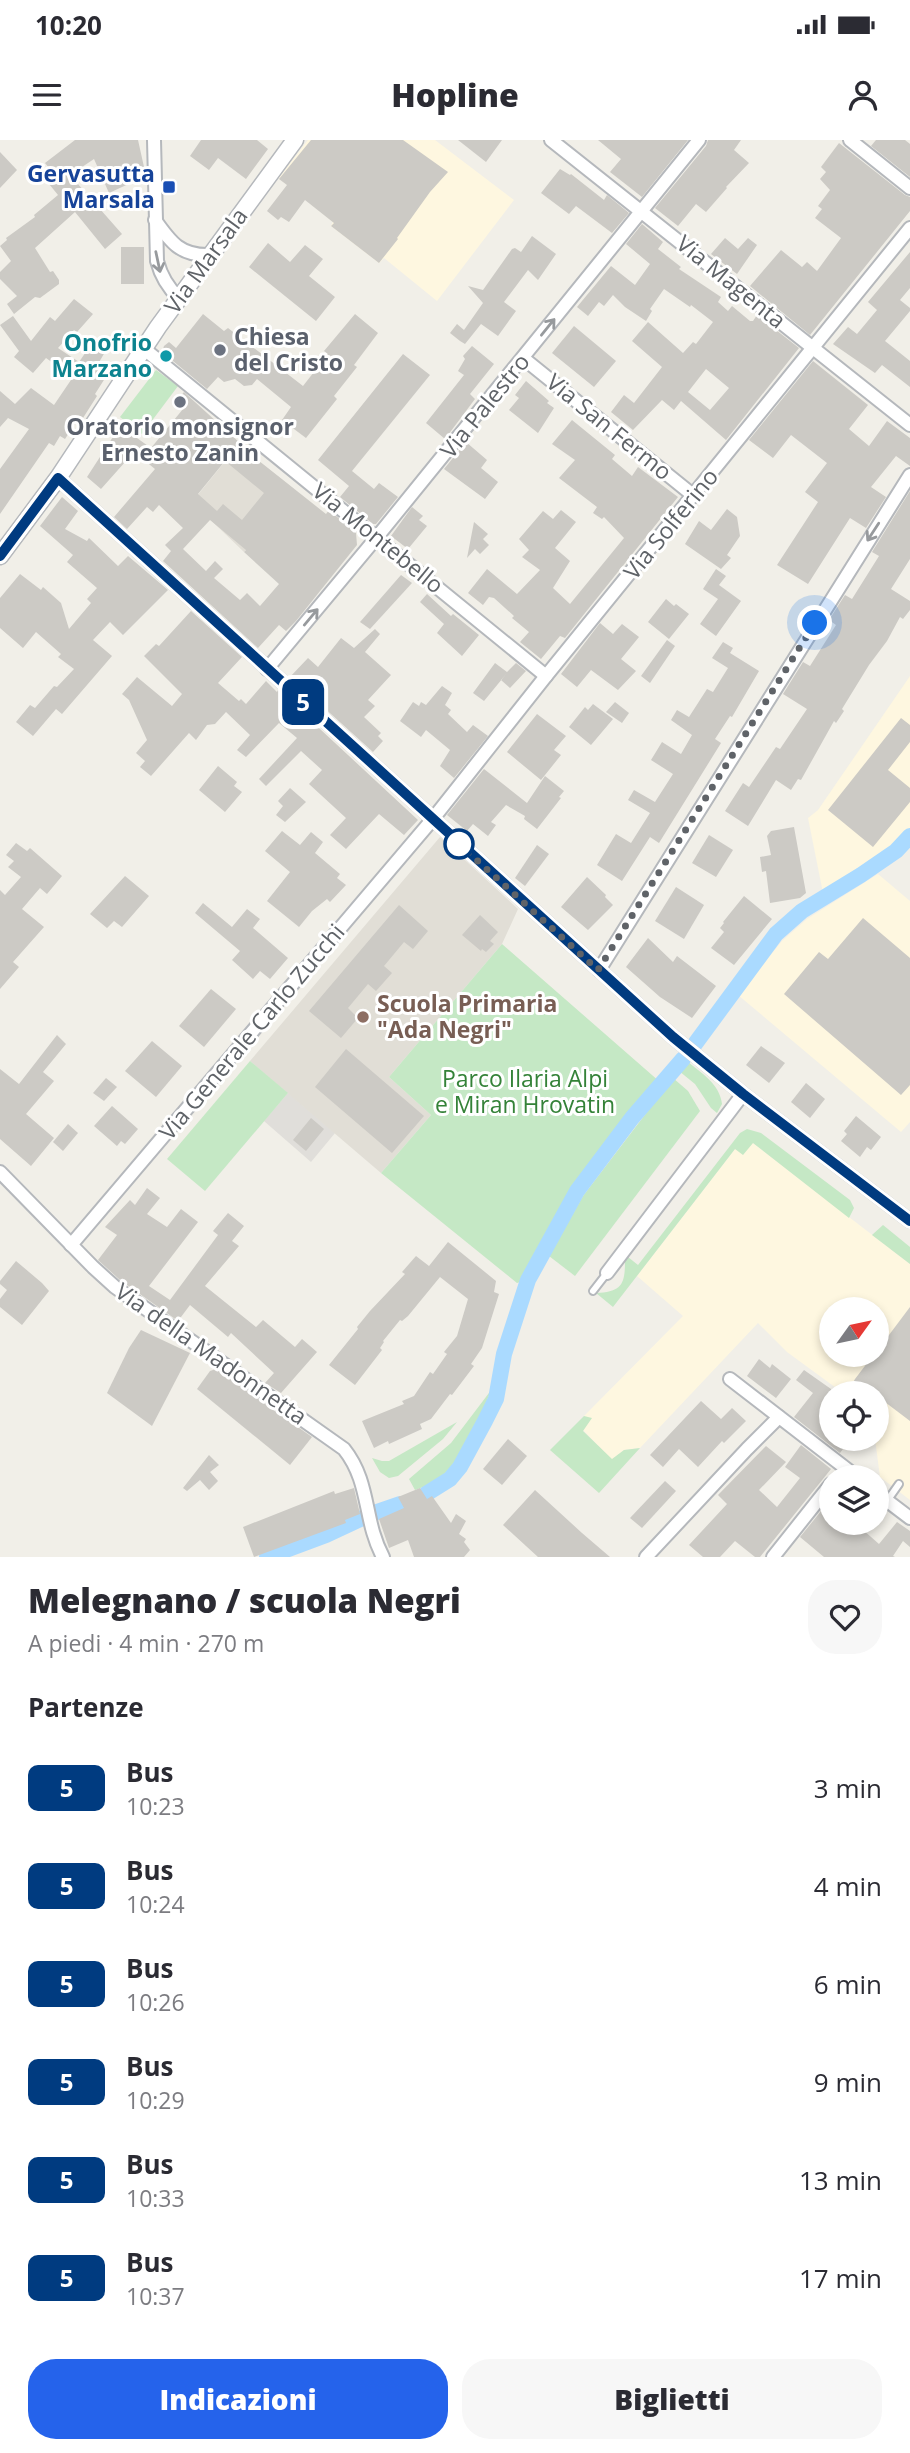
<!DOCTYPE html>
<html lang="it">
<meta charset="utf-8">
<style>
body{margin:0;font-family:"Open Sans",sans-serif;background:#f7f7f7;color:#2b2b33;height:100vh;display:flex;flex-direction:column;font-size:26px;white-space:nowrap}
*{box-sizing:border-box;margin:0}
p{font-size:23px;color:#7c7c81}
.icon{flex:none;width:38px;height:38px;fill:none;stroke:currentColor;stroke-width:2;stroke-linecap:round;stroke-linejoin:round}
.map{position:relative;height:1417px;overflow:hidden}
.side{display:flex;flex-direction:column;background:#fff;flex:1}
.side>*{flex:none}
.badge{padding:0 14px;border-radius:10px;font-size:24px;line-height:46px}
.needle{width:46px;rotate:57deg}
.fabs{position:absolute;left:819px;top:1157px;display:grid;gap:14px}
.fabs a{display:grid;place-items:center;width:70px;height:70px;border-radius:50%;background:#fff;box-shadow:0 4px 10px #0003;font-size:35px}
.you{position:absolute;width:35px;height:35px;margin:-18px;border:5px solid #fff;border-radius:50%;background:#1a73e8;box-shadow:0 0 0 10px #1a73e833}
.map>.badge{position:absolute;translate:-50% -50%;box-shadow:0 0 0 4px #fff}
h2{padding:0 28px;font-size:26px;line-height:63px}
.round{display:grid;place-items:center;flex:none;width:74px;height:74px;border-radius:28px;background:#f7f7f7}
.overview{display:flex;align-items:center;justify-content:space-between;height:119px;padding:0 28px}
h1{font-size:33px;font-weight:800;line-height:52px}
.primary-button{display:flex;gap:14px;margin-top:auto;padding:14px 28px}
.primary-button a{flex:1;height:80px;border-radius:28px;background:#2563eb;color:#fff;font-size:28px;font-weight:800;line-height:80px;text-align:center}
.primary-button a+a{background:#f7f7f7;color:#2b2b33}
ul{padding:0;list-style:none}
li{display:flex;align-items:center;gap:21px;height:98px;padding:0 28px}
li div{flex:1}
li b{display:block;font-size:26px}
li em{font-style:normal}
li .badge{min-width:77px;font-weight:700;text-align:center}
.status{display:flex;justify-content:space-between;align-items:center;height:49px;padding:0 35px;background:#fff;direction:ltr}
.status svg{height:19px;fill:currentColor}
header{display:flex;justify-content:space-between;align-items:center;height:91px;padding:0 28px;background:#fff;font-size:32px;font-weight:800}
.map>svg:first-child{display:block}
</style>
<div class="status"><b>10:20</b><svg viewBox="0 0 49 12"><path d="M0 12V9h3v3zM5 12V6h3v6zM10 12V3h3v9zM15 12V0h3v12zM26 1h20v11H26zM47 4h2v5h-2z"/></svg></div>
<header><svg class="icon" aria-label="menu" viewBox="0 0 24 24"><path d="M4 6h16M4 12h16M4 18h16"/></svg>Hopline<svg class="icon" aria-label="person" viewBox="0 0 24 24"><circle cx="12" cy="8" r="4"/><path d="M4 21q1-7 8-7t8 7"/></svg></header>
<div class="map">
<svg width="910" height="1417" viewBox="0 0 910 1417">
<rect width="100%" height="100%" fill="#f1efe8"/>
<g fill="#fef7e0" fill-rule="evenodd">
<polygon points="308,0 435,0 514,60 437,161 384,118 379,123 331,86 333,82 279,38"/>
<polygon points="910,536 910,691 892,708 823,753 808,678 818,670"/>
<polygon points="878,734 910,761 910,982 901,992 738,855 782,801 807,779"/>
<path d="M753 1003 910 1124V1360L880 1337 875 1299 877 1298V1253H843L787 1212 758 1183 640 1308 624 1310 612 1320 583 1290 591 1279 584 1276 683 1176 637 1136 735 1009ZM831 1169H877V1214H831Z"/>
</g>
<polygon fill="#e0deda" points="288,953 335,993 311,1022 264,981"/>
<g fill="#e1ded6">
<polygon points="240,303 246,311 294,349 244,412 192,362"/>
<polygon points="440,697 518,769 502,804 389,937 431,975 381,1033 250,921"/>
</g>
<g fill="#c5e8c5">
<polygon points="156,230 178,246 142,294 120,277"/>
<path d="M502 804 660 942C637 968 614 993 594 1020 566 1058 546 1100 524 1141L517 1143 381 1033 431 975 389 937Z"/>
<polygon points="250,921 288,953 205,1051 167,1019"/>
<path d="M687 921C701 933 720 944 722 964L717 973 711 968 695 944 679 931Z"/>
<polygon points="673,938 688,951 700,971 575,1136 549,1116 583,1056"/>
<path d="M747 989 761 993 850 1060 854 1068 849 1078 753 1003 743 1015 735 1009 613 1167 596 1153C622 1152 625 1144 625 1121L628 1117 638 1125 740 993Z"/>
<polygon points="883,1085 910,1107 910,1124 872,1095"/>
<polygon points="492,1249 461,1319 434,1343 415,1350 409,1339 451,1303"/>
<polygon points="584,1276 592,1278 583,1291 612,1319 624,1310 640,1308 599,1353 550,1310"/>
<polygon points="457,1282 443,1299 398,1336 389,1338 380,1332 372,1318 382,1321 389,1321"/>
</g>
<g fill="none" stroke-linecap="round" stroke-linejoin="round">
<g stroke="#aadaff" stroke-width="16">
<polyline points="692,908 776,794 802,771 861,735 896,711 910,696"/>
<polyline points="426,1354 450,1339 460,1327 485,1281 496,1259 504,1214 528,1140 577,1051 632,978 683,919"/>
<polyline points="267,1417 326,1395 371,1374 400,1364"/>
</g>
</g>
<g fill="#cccac5" fill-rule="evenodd">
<polygon points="75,0 138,0 146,36 109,53 94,19 70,35 122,94 105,109 75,72 35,108 50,132 53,131 59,140 59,144 40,158 35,157 14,174 7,164 17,156 0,139 0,132 11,121 0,106 7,100 6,98 35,77 34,75 58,55 41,34 49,28 45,23"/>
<polygon points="201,0 257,0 268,9 246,39 218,18 209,30 190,16"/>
<polygon points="311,0 403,0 448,32 430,52 397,98 398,99 379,123 331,86 334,83 305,60 289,82 281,77 278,80 267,71 287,45 279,39"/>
<polygon points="458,0 502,0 486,22"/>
<polygon points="598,0 688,0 642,57 610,32 621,19"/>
<polygon points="708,0 741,0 734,10 749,23 726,47 727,48 706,72 696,64 678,86 655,68 706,6"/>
<polygon points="876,0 905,0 910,4 910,37 871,6"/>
<polygon points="839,3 905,55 910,57 910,71 810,195 750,146 781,110 802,127 807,122 817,131 841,98 815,78 822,69 818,66 830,50 820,39 826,32 821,27"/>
<polygon points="0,12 17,30 0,48"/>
<polygon points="560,29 570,35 571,34 604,60 607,55 629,73 612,93 576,66 569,74 541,53"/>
<path d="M642 84 663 102 658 109 681 127 679 129 721 157 718 162 728 171 732 166 750 181H753L757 175 799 208 726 300 681 261 674 270 662 260 633 290 611 272 624 255 634 263 662 227 632 201 648 182 683 213 693 202 696 204 713 182 691 165 690 167 664 149 650 169 652 171 646 181 625 167 613 155 604 166 599 162 588 176 577 167 611 126 635 145 650 124 626 104ZM706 229 729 248 710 270 688 252Z"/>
<polygon points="532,96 556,114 538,140 528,130 504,162 516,171 498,196 481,184 465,204 460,201 450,193 457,184 464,190 483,163 468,146 483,150 512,109 515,108 521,112"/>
<polygon points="725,98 738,109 748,98 757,105 737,134 711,114"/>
<polygon points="268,103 290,122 305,105 323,119 309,136 335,157 316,181 249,127"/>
<rect x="121" y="107" width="23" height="37"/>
<polygon points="910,112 910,148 900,160 910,168 910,171 885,201 910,221 910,247 882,225 875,233 833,204 848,187 857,194 877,170 868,162"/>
<polygon points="74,159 93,174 77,192 74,190 58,208 79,222 92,203 105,212 98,224 109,232 95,254 97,256 83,278 80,276 65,299 60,296 54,306 49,303 0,374 0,329 29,289 8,278 0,287 0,251 15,264 31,248 54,265 73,237 46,218 33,233 14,217 19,211 0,185 13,176 31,201 50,177 55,181"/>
<polygon points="203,174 224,191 228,188 303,246 328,214 324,211 355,174 378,193 354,225 357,227 334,256 337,259 306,298 282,280 291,267 257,239 252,245 244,246 235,239 224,242 218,237 207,249 162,212 164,206 169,202 176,208"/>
<polygon points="574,186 616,221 594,247 552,213"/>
<polygon points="472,206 494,224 470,254 475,259 445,299 426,283 464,235 458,231 465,219 463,216"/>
<polygon points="403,214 430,235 352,331 374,349 379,343 398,357 376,384 373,384 340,357 349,346 318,320"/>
<polygon points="813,221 868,265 849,289 869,306 887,281 910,298 910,326 896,316 871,347 886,357 866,388 850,378 808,444 777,425 818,362 805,352 827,323 791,295 773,318 749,300"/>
<polygon points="526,241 549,261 547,263 554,268 538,293 509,270 519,258 515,255"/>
<path d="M184 252 240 303 239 305 326 374 329 370 356 393 357 405 296 481 286 491 279 485 258 508 163 421 171 411 165 405 183 388 159 365 153 372 147 367 127 389 114 377 155 329 134 312 101 349 87 337 120 286 151 308 183 269 175 263ZM225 321 264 353 242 380 223 364 217 371 198 354ZM210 380 246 410 244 412 279 444 260 466 247 453 240 460 214 438 223 429 215 421 206 431 183 409Z"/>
<polygon points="572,280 615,315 612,319 632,336 638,327 678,357 565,498 560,496 541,519 520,502 529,492 512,478 514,476 494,458 489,457 483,465 468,453 487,429 517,454 540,430 522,417 529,410 519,399 543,371 553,379 561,370 576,382 555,408 570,421 553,448 570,464 624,398 604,377 602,379 593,373 597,367 559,338 575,320 552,304"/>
<polygon points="466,302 487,320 481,328 498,342 485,359 444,329"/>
<polygon points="910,351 910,419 891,449 910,461 910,470 903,479 900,477 887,501 869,525 842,569 844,571 836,583 834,581 801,640 798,639 791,650 776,640 748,686 725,671 743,643 749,647 776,607 780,609 807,569 783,554 803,522 810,526 836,485 829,480 845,455 852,459 879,416 872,412"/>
<polygon points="62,357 78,371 65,389 87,401 89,398 118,426 128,416 168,450 123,495 110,482 93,500 112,516 62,574 56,569 33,596 16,582 30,565 35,568 54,546 57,547 74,529 58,517 61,514 36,492 23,508 0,488 0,458 20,434 41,450 43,447 61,463 69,489 91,463 87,459 97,448 67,422 73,415 40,386"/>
<polygon points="412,367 423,376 419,380 427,386 408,409 391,396"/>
<polygon points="727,369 737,377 740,396 727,415 731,418 721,429 685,404 699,381 711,390"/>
<polygon points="474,382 488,394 483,399 489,405 480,414 475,409 467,418"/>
<polygon points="716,429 726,436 719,445 741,461 716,496 700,484 718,459 703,449"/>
<polygon points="401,435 412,443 370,489 360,482"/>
<polygon points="427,454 451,476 453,474 479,495 462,516 437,493 444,484 420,462"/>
<polygon points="666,459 674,466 676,464 689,474 669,499 648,482"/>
<polygon points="191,471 242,517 218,543 239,561 241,559 246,564 266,541 277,552 278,550 418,680 404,695 379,674 346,709 330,695 346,678 309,644 322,630 301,611 266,646 259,639 297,598 279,583 246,617 237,610 250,595 226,572 215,584 207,585 196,600 189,593 151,636 140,627 145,621 136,613 147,600 129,560 122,554 137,537 172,566 182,554 144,516 156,504 159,506"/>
<polygon points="600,483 613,494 622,484 639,497 621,519 636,531 618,550 591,530 577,547 561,534"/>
<polygon points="375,489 380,494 365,512 391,535 368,560 375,566 364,577 381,593 378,596 383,601 373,612 290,537 308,518 318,527 341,498 354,508"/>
<polygon points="667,500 675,506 650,543 641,536"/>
<polygon points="723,502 733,508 730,513 759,531 732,577 730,576 715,599 721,603 659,703 650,697 622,741 597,725 616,694 631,703 650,673 628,660 634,650 655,662 673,634 651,620 662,602 681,614 692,595 671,580 677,570 689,577 707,549 713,552 728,528 712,518"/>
<polygon points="495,523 507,532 516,523 526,531 510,548 501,540 507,533 484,561 473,553"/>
<polygon points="442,546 452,553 445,565 451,570 448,574 467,592 473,585 488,596 454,638 440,626 450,610 426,590 421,597 400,581 413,562 419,566 421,562 426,565"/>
<polygon points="615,562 629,573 622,583 606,572"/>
<polygon points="593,564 613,579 591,605 569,587 585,567 588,570"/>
<polygon points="537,574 566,596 554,610 561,615 541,640 507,612"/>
<polygon points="901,578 910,585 910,602 888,630 910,648 910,662 873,707 828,670"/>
<polygon points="218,626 237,642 234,646 242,652 225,672 199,650"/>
<polygon points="484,629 527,663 545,636 564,651 559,657 561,658 537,689 524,679 525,676 506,665 491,682 496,685 488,696 473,684 467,691 447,675"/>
<polygon points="290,648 306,662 285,682 276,675 283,666 278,661"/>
<polygon points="794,687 806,753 800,758 770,763 766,731 762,732 760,717 771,715 767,696 771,691"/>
<polygon points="282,691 300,705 311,692 323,702 315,713 340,734 337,738 346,745 330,762 327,759 312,771 299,787 267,761 290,732 265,711"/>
<polygon points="709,695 733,710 716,737 692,723"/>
<polygon points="16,703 27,711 30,708 62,736 47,754 40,748 22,769 44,787 13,822 19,827 0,849 0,750 5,755 21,737 8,727 14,721 6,715"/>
<polygon points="537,705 549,714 525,746 515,738"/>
<polygon points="125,736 149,756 122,787 114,781 107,788 90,774"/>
<polygon points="587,737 606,755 605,757 613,765 588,790 561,767"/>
<polygon points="676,747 704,765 684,799 655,781"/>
<polygon points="744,756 772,779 734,825 711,808 724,792 720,788 724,783 723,782"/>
<polygon points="203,763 232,787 247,769 260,779 253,788 288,818 270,839 260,831 253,839 232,820 240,811 195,773"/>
<polygon points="399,765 428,791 413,809 404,802 384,826 392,833 376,851 368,844 348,868 358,878 341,898 309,871"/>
<polygon points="480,775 498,792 490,801 494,804 486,812 482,809 481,811 462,795"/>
<polygon points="863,778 910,818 910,945 901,955 784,854 819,812 828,819"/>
<polygon points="648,798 673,822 677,816 716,846 692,878 660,857 626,827"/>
<polygon points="211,849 236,869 204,907 179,886"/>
<polygon points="57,895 66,904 43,932 54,941 26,974 54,998 31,1026 0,999 0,929 19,944"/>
<polygon points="152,901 182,926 156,957 125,931"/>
<polygon points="761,906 785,923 769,943 746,925"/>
<polygon points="346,909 424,976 392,1013 315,947"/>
<polygon points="106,938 117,947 104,961 93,953"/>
<polygon points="806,943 825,959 810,978 791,962"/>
<polygon points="112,966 138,989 125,1004 121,1001 117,1006 94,986"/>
<polygon points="856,976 881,997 871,1010 867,1007 860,1017 841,1001 847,994 844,991"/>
<polygon points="311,978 324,989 306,1011 293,1000"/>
<polygon points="68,984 78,993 63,1011 53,1002"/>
<polygon points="147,1048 160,1058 147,1074 167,1087 181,1069 198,1082 149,1146 170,1160 218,1095 213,1091 228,1073 244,1086 232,1101 239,1106 205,1146 256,1187 263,1180 295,1207 302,1199 317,1212 281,1253 265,1243 274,1233 231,1193 228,1197 190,1165 178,1181 120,1140 98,1120 117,1095 105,1087 130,1060 135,1065"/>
<polygon points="448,1102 496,1141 494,1152 499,1154 482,1208 471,1224 474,1226 452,1255 450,1254 431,1279 420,1284 422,1289 389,1304 388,1301 374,1308 362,1281 404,1264 402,1261 414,1256 430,1232 433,1234 447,1214 444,1212 457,1196 468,1159 440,1137 408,1176 402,1181 400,1180 383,1201 384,1202 380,1208 382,1210 355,1245 329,1225 358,1189 357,1187 370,1171 405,1134 402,1132 416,1116 429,1126"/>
<polygon points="16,1121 42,1143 49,1151 22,1185 0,1167 0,1159 7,1150 0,1144 0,1141"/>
<polygon points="910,1167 910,1281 877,1256 877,1253 847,1253 855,1239 874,1214 877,1214 877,1211"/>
<polygon points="141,1190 190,1213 152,1286 107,1253 129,1208"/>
<polygon points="759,1219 770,1228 772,1224 791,1239 776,1258 747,1236"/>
<polygon points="216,1229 312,1297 290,1325 197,1249 210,1231"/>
<polygon points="804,1230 831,1249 831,1298 851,1298 840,1313 794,1277 813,1253 796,1240"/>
<polygon points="701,1261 721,1279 732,1268 746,1281 724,1303 722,1301 698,1327 679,1309 663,1327 650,1315"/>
<polygon points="508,1299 527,1316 502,1345 483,1329"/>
<polygon points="801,1305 831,1329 760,1417 755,1417 735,1401 720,1417 703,1417 689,1405 727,1364 718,1355 766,1306 786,1322 759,1350 777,1367 800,1338 785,1327"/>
<polygon points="209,1315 219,1325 210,1332 218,1341 209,1350 200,1340 187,1351 183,1348"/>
<polygon points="665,1341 676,1351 642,1388 630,1378"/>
<polygon points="354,1348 360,1374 345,1380 346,1383 254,1417 243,1387 334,1351 335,1354"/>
<polygon points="420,1348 427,1359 432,1356 451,1383 456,1374 466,1381 459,1394 466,1399 464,1402 470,1410 464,1417 414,1417 408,1400 389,1408 379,1379 404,1368 398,1357"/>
<polygon points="535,1350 582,1393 610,1417 538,1417 503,1385"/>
<polygon points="826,1365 831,1369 831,1382 854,1382 879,1404 897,1382 910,1391 910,1407 903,1401 893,1416 895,1417 824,1417 800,1397"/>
</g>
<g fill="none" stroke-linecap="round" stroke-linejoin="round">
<defs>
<g id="service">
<polyline points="593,1151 607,1133"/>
<polyline points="887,1361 899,1344"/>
</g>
<g id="minor">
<path d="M154 0 157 121C161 136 167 147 179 158"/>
<polyline points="551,0 910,285"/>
<polyline points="850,0 910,48"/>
<path d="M155 80C171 103 181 116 210 115"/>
<polyline points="143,208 546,536"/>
<polyline points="523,218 694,356"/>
<polyline points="58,338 673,897 743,954 910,1081"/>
<polyline points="267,529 377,397 699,0"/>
<polyline points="599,830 910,335"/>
<path d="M0 1032 93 1127 115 1147 344 1309C371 1343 363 1380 383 1417"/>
<polyline points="71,1105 432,680 546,536 910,88"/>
<polyline points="607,1133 743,954"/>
<polyline points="730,1239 857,1337"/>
<polyline points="877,1353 910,1378"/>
<polyline points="646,1417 747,1309 779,1277"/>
<polyline points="773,1417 831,1344"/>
</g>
<polyline id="tertiary" points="0,416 58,338 158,187 295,0"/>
</defs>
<use href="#service" stroke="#b5b8bc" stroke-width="10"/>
<use href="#minor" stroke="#b5b8bc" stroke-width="16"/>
<use href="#tertiary" stroke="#b5b8bc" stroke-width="19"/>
<use href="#service" stroke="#fff" stroke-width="6"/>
<use href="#minor" stroke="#fff" stroke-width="12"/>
<use href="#tertiary" stroke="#fff" stroke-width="16"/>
</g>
<defs><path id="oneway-shaft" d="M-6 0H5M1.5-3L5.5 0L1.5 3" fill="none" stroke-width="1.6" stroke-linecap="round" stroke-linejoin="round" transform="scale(1.75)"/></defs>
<g stroke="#979a9d">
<use href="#oneway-shaft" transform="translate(158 122) rotate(78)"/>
<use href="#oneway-shaft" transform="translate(548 187) rotate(-51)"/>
<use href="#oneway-shaft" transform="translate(873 392) rotate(123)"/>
<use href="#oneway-shaft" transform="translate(311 477) rotate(-50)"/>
</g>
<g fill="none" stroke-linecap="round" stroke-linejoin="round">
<defs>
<polyline id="line" points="0,416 58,338 673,897 743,954 910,1081"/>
</defs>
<use href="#line" stroke="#fff" stroke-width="16"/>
<use href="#line" stroke="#003b80" stroke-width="10"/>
<polyline stroke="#5f6368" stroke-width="7" stroke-dasharray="0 12.6" points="459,704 598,830 815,483"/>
</g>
<rect fill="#1a4fb4" stroke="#fff" stroke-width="2.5" x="162" y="40" width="14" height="14" rx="3.5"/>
<g fill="#6b7280" stroke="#fff" stroke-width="2.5">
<circle cx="220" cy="210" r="7"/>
<circle cx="180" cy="262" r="7"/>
</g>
<circle fill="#0f9aa8" stroke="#fff" stroke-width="2.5" cx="166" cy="216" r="7"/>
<circle fill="#fff" stroke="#003b80" stroke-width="3.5" cx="459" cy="704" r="14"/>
<circle fill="#8d6e63" stroke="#fff" stroke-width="2.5" cx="363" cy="877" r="7"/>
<g text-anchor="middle" stroke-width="6" stroke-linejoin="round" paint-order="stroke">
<g font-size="23" font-weight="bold" fill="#164399" stroke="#fff" text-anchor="end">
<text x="155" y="42">Gervasutta<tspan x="155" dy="26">Marsala</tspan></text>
</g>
<g font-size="23" fill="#5f6368" stroke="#fff">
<text transform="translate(206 121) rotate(-54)" y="8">Via Marsala</text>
<text transform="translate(731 142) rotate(39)" y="8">Via Magenta</text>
<text transform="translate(485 266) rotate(-51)" y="8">Via Palestro</text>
<text transform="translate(609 287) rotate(39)" y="8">Via San Fermo</text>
<text transform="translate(671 384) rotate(-51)" y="8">Via Solferino</text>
<text transform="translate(378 398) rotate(39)" y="8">Via Montebello</text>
<text transform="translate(252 892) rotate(-50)" y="8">Via Generale Carlo Zucchi</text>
<text transform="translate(211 1214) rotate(35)" y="8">Via della Madonnetta</text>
</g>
<g font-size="23" font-weight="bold" fill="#5b616d" stroke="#fff" text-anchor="start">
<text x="234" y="205">Chiesa<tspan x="234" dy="26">del Cristo</tspan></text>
<text x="180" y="295" text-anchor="middle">Oratorio monsignor<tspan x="180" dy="26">Ernesto Zanin</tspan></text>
</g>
<g font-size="23" font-weight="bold" fill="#0d838f" stroke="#fff" text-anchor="end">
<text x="152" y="211">Onofrio<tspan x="152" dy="26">Marzano</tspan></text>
</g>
<g font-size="23" font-weight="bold" fill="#785e54" stroke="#fff" text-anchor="start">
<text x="377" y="872">Scuola Primaria<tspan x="377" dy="26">"Ada Negri"</tspan></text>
</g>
<g font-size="23" fill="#348238" stroke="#fff">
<text x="525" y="947">Parco Ilaria Alpi<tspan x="525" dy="26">e Miran Hrovatin</tspan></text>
</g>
</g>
</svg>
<div class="fabs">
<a><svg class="needle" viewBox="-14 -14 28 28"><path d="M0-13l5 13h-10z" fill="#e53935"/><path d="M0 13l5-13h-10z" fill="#7c7c81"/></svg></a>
<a><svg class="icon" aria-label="locate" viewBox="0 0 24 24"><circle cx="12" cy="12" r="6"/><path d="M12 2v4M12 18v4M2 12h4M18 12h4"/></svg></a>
<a><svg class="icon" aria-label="layers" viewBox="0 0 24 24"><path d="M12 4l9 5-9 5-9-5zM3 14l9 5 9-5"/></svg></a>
</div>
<div class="you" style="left:815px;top:483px"></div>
<b class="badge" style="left:303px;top:562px;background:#003b80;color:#fff">5</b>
</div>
<section class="side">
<div class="overview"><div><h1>Melegnano / scuola Negri</h1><p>A piedi · 4 min · 270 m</p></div><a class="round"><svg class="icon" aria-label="heart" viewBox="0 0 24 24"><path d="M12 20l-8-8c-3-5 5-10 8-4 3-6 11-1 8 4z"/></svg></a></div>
<h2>Partenze</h2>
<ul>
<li><span class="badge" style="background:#003b80;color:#fff">5</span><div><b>Bus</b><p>10:23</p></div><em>3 min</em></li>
<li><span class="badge" style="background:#003b80;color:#fff">5</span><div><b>Bus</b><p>10:24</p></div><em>4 min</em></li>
<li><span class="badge" style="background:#003b80;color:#fff">5</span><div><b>Bus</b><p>10:26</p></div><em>6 min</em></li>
<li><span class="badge" style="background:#003b80;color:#fff">5</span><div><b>Bus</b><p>10:29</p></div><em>9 min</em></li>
<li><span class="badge" style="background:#003b80;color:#fff">5</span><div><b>Bus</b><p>10:33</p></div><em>13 min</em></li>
<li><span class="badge" style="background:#003b80;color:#fff">5</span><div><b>Bus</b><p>10:37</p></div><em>17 min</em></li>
</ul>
<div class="primary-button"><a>Indicazioni</a><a>Biglietti</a></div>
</section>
